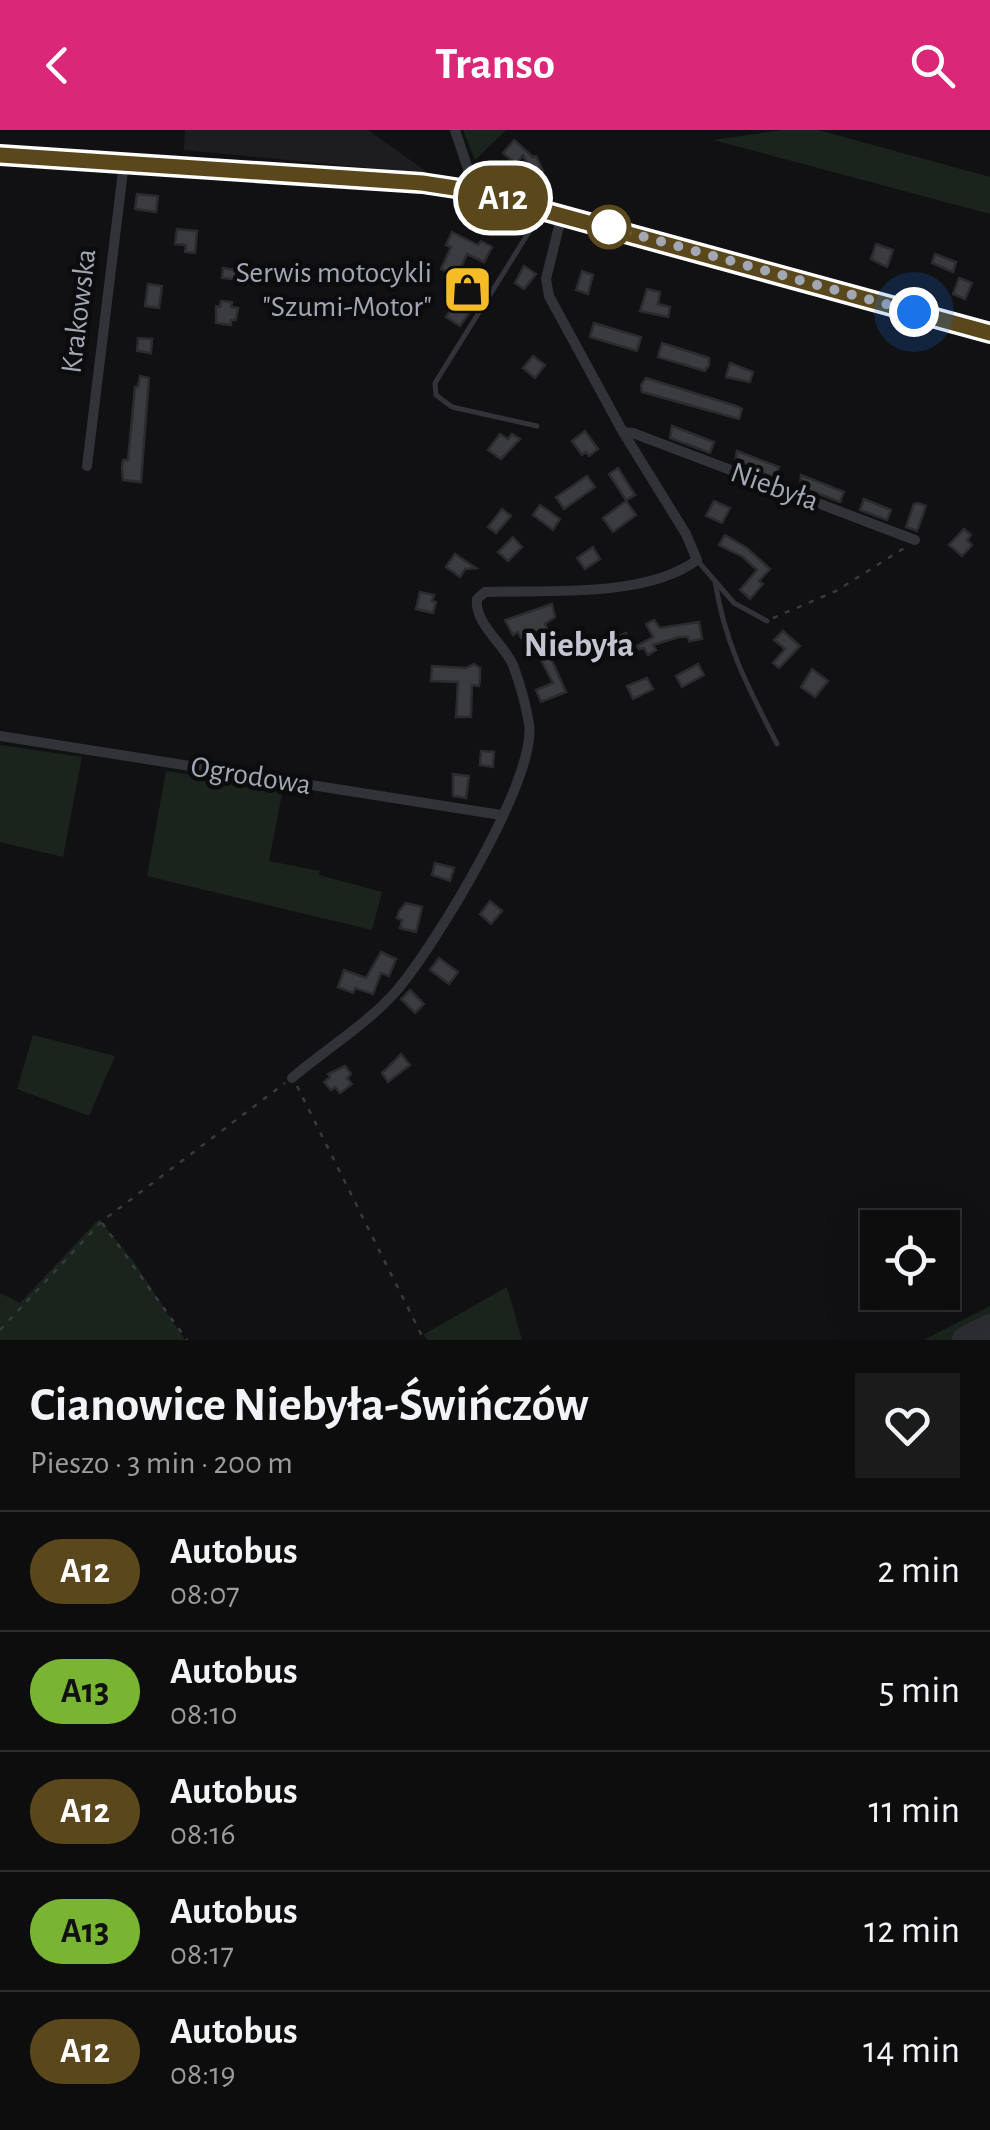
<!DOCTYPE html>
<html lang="pl">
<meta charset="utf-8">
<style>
body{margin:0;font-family:"Alegreya Sans",sans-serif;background:#1b1b1c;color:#f1f3f6;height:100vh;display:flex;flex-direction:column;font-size:38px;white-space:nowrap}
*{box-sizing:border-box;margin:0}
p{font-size:32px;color:#9a9c9e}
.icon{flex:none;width:55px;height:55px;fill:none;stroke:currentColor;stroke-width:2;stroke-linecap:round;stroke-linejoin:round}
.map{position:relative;height:1210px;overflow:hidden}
.panel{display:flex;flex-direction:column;background:#0d0d0e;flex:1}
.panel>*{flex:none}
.badge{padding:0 20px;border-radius:32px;font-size:35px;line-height:65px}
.fabs{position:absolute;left:860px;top:1080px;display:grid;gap:20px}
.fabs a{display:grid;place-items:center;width:100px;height:100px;border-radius:0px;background:#0d0d0e;box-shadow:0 10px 40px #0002,0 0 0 2px #2d2d2e;font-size:50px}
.you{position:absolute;width:50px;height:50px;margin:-25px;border:8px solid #fff;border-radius:50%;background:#1a73e8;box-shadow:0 0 0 15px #1a73e833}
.map>.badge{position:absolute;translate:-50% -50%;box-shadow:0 0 0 5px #fff}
.round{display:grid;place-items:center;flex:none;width:105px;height:105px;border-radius:0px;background:#1b1b1c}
.head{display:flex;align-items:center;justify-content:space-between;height:170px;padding:0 30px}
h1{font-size:48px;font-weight:700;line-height:75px}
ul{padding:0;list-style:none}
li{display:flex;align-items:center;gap:30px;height:120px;padding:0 30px;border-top:2px solid #2d2d2e}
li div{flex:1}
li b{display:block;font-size:38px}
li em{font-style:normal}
li .badge{min-width:110px;font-weight:700;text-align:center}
header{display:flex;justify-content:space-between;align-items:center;height:130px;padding:0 30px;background:#db2777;color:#fff;font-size:45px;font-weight:700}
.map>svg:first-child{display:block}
</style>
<header><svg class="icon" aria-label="back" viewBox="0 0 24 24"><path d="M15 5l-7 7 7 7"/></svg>Transo<svg class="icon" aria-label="search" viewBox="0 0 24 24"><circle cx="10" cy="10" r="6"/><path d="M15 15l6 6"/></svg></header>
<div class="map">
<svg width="990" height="1210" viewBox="0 0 990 1210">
<rect width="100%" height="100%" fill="#111113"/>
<polygon fill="#1d1d20" points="185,0 368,0 430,44 184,20"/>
<g fill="#1b231d">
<polygon points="463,0 506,0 475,30"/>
<polygon points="783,0 818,0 990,47 990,84 713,10"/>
<polygon points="0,615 82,627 63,727 0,712"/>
<polygon points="166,641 283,659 269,731 320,741 319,745 382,762 372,800 147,746"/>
<polygon points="33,905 115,926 89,986 17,959"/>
<polygon points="99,1089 134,1132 185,1210 0,1210 0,1163 20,1173"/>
<polygon points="507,1157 522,1210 427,1210 424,1204"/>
<polygon points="990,1176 990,1210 923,1210"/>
</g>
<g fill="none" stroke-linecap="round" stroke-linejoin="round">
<polyline stroke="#2c2d31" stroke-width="28" points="966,1210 990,1198"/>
</g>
<g fill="#3b3c40" stroke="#2b2b2f" stroke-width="2.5">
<polygon points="514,10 533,27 536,26 543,41 533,46 523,25 516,34 503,23"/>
<polygon points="137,64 158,66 156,82 135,79"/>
<polygon points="177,99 197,101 195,123 185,122 186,115 175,114"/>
<polygon points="452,102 478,115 481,111 492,117 484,132 467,124 457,146 441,139 451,117 446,115"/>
<polygon points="876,114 893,120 887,137 871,129"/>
<polygon points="935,124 956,132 953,142 932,133"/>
<polygon points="524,136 536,144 524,159 515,153"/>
<polygon points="223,138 243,141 242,150 222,148"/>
<polygon points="582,141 593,145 588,164 576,160"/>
<polygon points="959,148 972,153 965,169 953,164"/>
<polygon points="148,154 162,156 159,178 145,176"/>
<polygon points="647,159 660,162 658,174 670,177 668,187 640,181"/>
<polygon points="221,171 232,172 231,177 238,178 236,190 231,190 231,195 216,193 216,176 220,177"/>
<polygon points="455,174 469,183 460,196 446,187"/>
<polygon points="594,193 641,207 637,221 590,207"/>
<polygon points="138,208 152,209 151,223 137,221"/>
<polygon points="662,213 709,228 709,235 705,241 658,227"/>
<polygon points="533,226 545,235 535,248 523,238"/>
<polygon points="730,233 753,242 750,252 726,247"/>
<polygon points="140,246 149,248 141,352 123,350 122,338 123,330 128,330 135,257 138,257"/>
<polygon points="646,248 736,276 742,279 739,289 642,262 641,255"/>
<polygon points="672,296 714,312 710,323 670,308"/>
<polygon points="585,301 598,319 589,326 586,322 582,325 572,311"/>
<polygon points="500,304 508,309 512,304 520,309 501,329 488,320"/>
<polygon points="737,321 779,337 775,348 735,332"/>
<polygon points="618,338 635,365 626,370 609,344"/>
<polygon points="801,345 844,362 840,372 800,357"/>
<polygon points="587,346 595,357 564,379 556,367"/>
<polygon points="864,369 891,380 887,390 860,380"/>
<polygon points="626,371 636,385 613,402 603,388"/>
<polygon points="714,371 730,378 722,393 706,386"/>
<polygon points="918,373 926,376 917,401 906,397 914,374"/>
<polygon points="540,375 560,389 553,400 533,385"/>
<polygon points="502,379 511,386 496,403 488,397"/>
<polygon points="964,399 971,405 967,410 972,415 962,426 949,415"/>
<polygon points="725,405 747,418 770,439 759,451 763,454 750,469 740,460 757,440 743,427 719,415"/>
<polygon points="513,407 522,417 508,431 498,422"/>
<polygon points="593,417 600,429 585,439 577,428"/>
<polygon points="455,424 476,438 465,439 460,447 446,437"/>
<polygon points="420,462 434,465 432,471 436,472 433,483 416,479"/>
<polygon points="552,474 555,487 545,494 553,511 545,515 566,562 541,572 536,560 553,553 528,505 521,508 518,502 513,505 505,490"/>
<polygon points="654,490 660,498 699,492 702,509 689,511 688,507 679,507 653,515 656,520 648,525 644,518 639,519 637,516 653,507 646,494"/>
<polygon points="783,501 800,516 779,538 773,533 785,519 774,510"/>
<polygon points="626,503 632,515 617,522 612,510"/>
<polygon points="474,534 480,538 480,548 479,556 472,555 471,587 456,587 458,552 431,551 432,536 466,538"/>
<polygon points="698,534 704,545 682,557 676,546"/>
<polygon points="812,539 828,551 815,567 801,557"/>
<polygon points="647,548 653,559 633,569 627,556"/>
<polygon points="481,621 494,622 493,637 480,635"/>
<polygon points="453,644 469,646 466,668 453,666"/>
<polygon points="435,733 454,738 450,751 432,745"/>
<polygon points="490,771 502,781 491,794 480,784"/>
<polygon points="406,773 422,777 416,802 400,798 402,790 397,788 399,781"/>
<polygon points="381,822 396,829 389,846 381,843 373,864 355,858 353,863 338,857 344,840 366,848"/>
<polygon points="439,828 458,842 449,854 430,840"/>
<polygon points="410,860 424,874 415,883 401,869"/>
<polygon points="401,924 410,935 388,952 382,943"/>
<polygon points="345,936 351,944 347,948 352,954 340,963 335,957 331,960 324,952 330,947 328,944"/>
</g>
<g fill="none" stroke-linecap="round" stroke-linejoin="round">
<g stroke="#383a3f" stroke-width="2.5" stroke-dasharray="5 8" stroke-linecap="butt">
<polyline points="773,488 836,461 906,417"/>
<polyline points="297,956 424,1210"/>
<polyline points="102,1093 187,1210"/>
<polyline points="0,1200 101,1092 285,953"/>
</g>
<g stroke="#323338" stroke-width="5">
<polyline points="537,296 452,277 436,265 435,253 542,81"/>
<polyline points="697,430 734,473 767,491"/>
<path d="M715 451C725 515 748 557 777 614"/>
</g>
<g stroke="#323338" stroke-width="10">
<polyline points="455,0 470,45 468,60"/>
<polyline points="623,302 633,303 915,410"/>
<polyline points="87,336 124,33"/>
<polyline points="0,606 501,685"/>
<path d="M292 948C326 919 369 893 398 859 435 815 537 649 529 594 526 575 520 554 513 535 504 514 474 493 477 469L485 462C547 460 646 468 697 430L686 404 623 302 549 166 546 149 562 84"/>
</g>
<polyline stroke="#404248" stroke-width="14" points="0,25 408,52 459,58 990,203"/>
</g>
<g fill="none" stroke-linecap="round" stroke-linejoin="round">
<defs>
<polyline id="line" points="0,25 422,53 468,60 990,203"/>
</defs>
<use href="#line" stroke="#fff" stroke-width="22"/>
<use href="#line" stroke="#5a481c" stroke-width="15"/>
<polyline stroke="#a2a7b4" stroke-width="10" stroke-dasharray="0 18" points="609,97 914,182"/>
</g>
<defs>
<symbol id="shop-square" viewBox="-11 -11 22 22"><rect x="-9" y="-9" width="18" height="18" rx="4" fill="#f5bc27" stroke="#0c0c0e"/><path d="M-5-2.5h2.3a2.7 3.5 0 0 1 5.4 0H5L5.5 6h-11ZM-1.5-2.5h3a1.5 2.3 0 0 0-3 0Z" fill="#111"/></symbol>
</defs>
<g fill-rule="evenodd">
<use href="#shop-square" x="440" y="132" width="55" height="55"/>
</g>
<circle fill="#fff" stroke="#5a481c" stroke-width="5" cx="609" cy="97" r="20"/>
<g text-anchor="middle" stroke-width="9" stroke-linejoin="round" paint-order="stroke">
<g font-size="30" fill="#a2a7b4" stroke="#0c0c0e" text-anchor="end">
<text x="432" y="152">Serwis motocykli<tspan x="432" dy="34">"Szumi-Motor"</tspan></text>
</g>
<g font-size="30" fill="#a2a7b4" stroke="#0c0c0e">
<text transform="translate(78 181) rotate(-83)" y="10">Krakowska</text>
<text transform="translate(775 356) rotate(20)" y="10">Niebyła</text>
<text transform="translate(251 645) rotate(9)" y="10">Ogrodowa</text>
</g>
<g font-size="35" font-weight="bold" fill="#c3c6d0" stroke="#0c0c0e">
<text x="579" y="526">Niebyła</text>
</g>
</g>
</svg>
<div class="fabs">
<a><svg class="icon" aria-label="locate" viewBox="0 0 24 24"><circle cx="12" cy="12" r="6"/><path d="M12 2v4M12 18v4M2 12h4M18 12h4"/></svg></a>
</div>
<div class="you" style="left:914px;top:182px"></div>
<b class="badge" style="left:503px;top:68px;background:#5a481c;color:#fff">A12</b>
</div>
<section class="panel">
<div class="head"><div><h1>Cianowice Niebyła-Świńczów</h1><p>Pieszo · 3 min · 200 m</p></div><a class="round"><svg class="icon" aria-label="heart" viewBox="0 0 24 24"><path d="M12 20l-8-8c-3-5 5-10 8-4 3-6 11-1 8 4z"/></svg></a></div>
<ul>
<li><span class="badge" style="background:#5a481c;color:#fff">A12</span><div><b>Autobus</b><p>08:07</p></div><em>2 min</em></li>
<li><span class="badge" style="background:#7ab433;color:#111">A13</span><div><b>Autobus</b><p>08:10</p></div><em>5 min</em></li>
<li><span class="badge" style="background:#5a481c;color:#fff">A12</span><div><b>Autobus</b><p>08:16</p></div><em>11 min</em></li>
<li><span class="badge" style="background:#7ab433;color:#111">A13</span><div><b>Autobus</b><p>08:17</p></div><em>12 min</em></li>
<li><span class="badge" style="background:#5a481c;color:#fff">A12</span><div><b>Autobus</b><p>08:19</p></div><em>14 min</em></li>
</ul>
</section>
